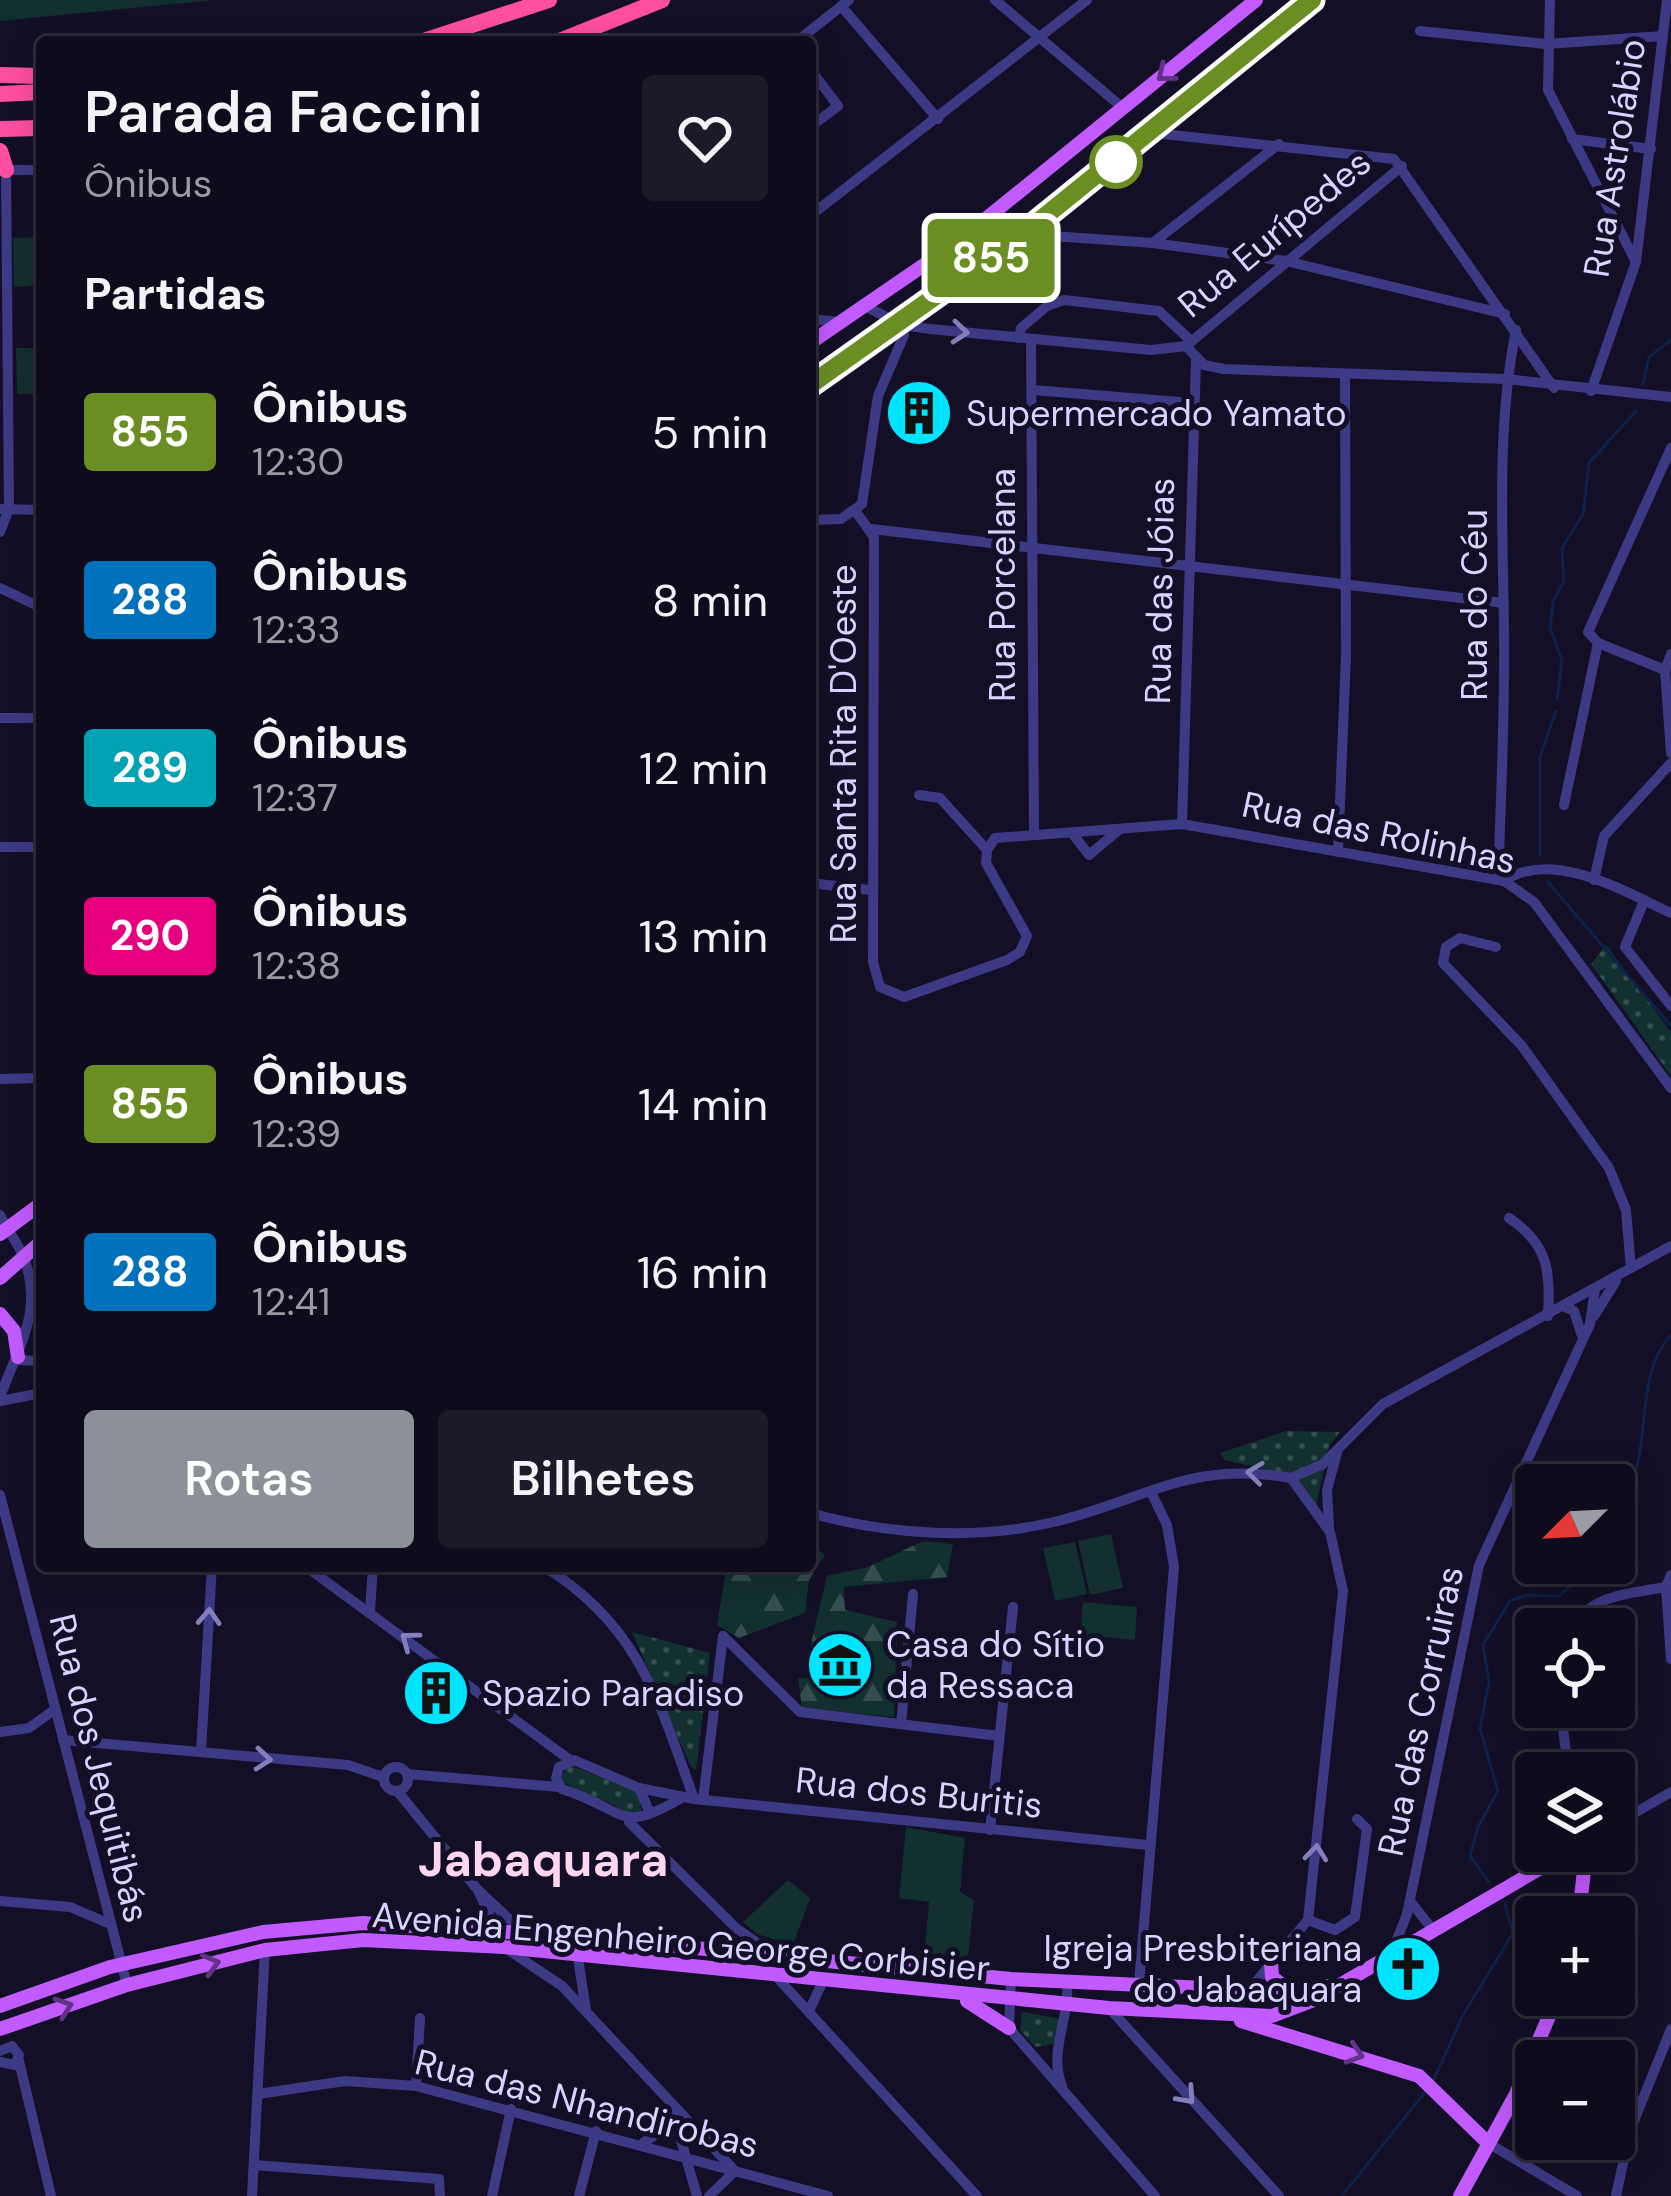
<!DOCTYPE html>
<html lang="pt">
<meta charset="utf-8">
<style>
body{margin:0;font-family:"DM Sans",sans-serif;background:#1c1929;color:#f1f3f6;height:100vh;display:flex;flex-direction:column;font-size:45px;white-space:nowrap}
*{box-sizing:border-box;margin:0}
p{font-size:39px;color:#9b9ba3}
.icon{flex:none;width:66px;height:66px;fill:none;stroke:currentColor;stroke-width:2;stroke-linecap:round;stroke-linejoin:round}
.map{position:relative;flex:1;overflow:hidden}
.details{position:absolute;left:36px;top:36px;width:780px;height:1536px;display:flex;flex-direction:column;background:#0e0b1c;border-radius:12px;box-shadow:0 6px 30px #0003,0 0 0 3px #2e2b3b}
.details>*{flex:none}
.badge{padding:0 24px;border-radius:9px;font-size:42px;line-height:78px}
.needle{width:78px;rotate:246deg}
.buttons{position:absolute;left:1515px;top:1464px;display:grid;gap:24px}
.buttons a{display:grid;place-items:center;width:120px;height:120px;border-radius:12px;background:#0e0b1c;box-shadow:0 6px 30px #0003,0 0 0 3px #2e2b3b;font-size:60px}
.map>.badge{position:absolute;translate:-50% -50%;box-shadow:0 0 0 6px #fff}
h2{padding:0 48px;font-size:45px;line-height:108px}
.round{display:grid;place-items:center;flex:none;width:126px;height:126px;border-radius:12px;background:#1c1929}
.summary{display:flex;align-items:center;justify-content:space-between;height:204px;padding:0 48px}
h1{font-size:57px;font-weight:600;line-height:90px}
.button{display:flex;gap:24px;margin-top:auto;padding:24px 48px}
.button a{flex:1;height:138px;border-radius:12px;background:#8c9099;color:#fff;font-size:48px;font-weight:600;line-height:138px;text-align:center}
.button a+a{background:#1c1929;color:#f1f3f6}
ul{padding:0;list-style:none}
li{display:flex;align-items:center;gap:36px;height:168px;padding:0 48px}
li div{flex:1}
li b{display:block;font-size:45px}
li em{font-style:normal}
li .badge{min-width:132px;font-weight:700;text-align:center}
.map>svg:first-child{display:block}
</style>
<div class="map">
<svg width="1671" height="2196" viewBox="0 0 1671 2196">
<defs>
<pattern id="forest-firs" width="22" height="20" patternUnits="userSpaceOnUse" patternTransform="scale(3)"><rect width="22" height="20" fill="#12302f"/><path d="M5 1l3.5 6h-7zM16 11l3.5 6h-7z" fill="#344d4e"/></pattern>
<pattern id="park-dots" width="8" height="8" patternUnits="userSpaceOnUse" patternTransform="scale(3)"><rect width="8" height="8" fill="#12302f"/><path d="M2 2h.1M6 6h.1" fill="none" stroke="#344d4e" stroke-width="1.8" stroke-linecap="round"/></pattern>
</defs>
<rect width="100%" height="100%" fill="#130f26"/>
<g fill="#12302f">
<polygon points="0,0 214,0 0,21"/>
<polygon points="41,237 42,285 14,287 13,238"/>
<polygon points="16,348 42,348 42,394 17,394"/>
<polygon points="1111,1534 1123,1588 1090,1595 1078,1541"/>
<polygon points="1075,1542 1087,1594 1055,1601 1043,1548"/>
<polygon points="1083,1602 1137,1607 1135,1640 1080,1635"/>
<polygon points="906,1827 965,1838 960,1892 974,1900 967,1964 924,1960 929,1902 899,1898"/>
<polygon points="788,1880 810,1898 793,1945 757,1934 743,1922"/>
</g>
<g fill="url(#forest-firs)">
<polygon points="923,1541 953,1544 947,1577 844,1587 845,1610 897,1622 894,1717 802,1708 798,1678 857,1682 860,1649 810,1648 827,1576 868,1567"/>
<polygon points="810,1543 825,1555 809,1580 805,1613 739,1638 717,1625 727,1566 810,1566"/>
</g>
<g fill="url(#park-dots)">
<polygon points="1606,945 1671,1032 1671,1076 1591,964"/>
<polygon points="1286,1431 1340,1432 1329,1446 1316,1506 1288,1474 1224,1460 1220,1453"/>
<polygon points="632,1632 710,1653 696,1770 691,1767"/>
<path d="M568 1764 638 1792 642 1813 629 1816C609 1797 579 1796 561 1779Z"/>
<polygon points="1022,2012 1062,2019 1053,2044 1035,2047 1020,2030"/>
</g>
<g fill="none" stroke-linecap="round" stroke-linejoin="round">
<g stroke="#0c2248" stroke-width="3">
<polyline points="1643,384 1649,357 1671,340"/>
<polyline points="1557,700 1562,660 1550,628 1553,602 1564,581 1562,548 1583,514 1589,463 1636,411"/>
<polyline points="1540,855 1540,757 1556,711"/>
<polyline points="1548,882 1671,1026"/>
<path d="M1614 1510C1660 1461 1628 1381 1671 1335"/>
<polyline points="1489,1882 1470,1856 1478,1827 1498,1791 1480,1729 1489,1681 1483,1645 1510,1601 1528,1595 1559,1596 1569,1587 1577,1563"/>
<polyline points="1432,2084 1463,2015 1513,1933 1505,1904"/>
<polyline points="1342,2196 1426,2091"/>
</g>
<g stroke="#3d3a85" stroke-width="10">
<polyline points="995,0 1123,108"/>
<polyline points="1550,0 1548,90 1636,262"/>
<polyline points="841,6 938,119"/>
<polyline points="1420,31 1546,44 1663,36"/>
<polyline points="796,42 849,0"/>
<polyline points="810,69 838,106 810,127"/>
<polyline points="1154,133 1394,159 1554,388"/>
<polyline points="1572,139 1651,149"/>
<polyline points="3,170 42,170"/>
<polyline points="810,216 1087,0"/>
<polyline points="1023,234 1153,243 1286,261 1505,314"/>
<polyline points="1154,242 1279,144"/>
<polyline points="867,307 902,325 930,329 1151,350 1186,346 1204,365 1224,369 1506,379 1671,397"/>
<polyline points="810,319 839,322"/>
<polyline points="1019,338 1021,328 1047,306 1064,300 1159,311 1190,340"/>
<polyline points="1031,339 1034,832"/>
<polyline points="1186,346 1402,166"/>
<polyline points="1033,390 1192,403"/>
<polyline points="1591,391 1636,262 1667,0"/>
<polyline points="0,509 42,510"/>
<polyline points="856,512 874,537 873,962 880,987 904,997 1007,960 1020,952 1027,936 986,863 987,850 940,798 919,795"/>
<polyline points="810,520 841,519 862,504 878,396 904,335 902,325"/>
<polyline points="872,529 1504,603"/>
<polyline points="0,532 9,509 6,170"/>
<polyline points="0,588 42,608"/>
<polyline points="1671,654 1665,670 1671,753"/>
<polyline points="1665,670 1598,643 1588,632 1671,448"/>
<polyline points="0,718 42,718"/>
<polyline points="1564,805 1598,643"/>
<polyline points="1182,824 1196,360"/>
<polyline points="1072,833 1089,855 1120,829"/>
<polyline points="0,847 42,847"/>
<polyline points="987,850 995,838 1182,824 1504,881 1534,902 1671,1088"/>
<polyline points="1338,852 1346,655 1345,375"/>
<path d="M1498 880C1501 797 1505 715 1504 632 1503 532 1496 429 1516 330"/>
<polyline points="1594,880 1604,836 1671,763"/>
<path d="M1504 881C1553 848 1625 892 1671 913"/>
<polyline points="810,883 870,890"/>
<polyline points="1644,901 1625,947 1671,1006"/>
<polyline points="1496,947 1460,938 1446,947 1443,963 1522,1046 1609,1168 1626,1210 1631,1268"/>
<polyline points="0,1079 42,1078"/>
<path d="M0 1215C7 1230 18 1243 24 1258 44 1312 18 1347 0 1397"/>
<path d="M1509 1218C1548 1244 1551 1271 1548 1316"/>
<polyline points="1565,1307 1574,1311 1582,1336"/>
<polyline points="1594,1316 1616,1281"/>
<polyline points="16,1360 42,1361"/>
<polyline points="0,1401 42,1393"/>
<polyline points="1291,1478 1323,1464 1383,1404 1671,1246"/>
<polyline points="0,1495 127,1985"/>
<path d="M810 1513C889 1535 978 1541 1058 1521 1148 1498 1193 1460 1291 1478L1330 1532 1343 1591 1308 1920 1249 1990"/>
<polyline points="1329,1528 1327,1490 1337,1453"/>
<polyline points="305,1566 570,1760"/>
<path d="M543 1566C638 1624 658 1698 694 1799"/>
<polyline points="1671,1575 1666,1587 1671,1659"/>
<polyline points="370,1611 373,1566"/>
<path d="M1572 1629C1592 1592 1634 1594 1671 1586"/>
<polyline points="723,1636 800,1712 999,1736"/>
<polyline points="1560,1707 1569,1773"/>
<polyline points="901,1724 913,1594"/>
<polyline points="0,1732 29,1728 54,1710"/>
<polyline points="63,1740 348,1765 383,1777"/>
<polyline points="201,1752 212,1566"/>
<circle cx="396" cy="1779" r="12"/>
<polyline points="407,1774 559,1787"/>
<polyline points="639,1788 694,1799 1148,1845"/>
<polyline points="398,1792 478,1890 523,1932"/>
<polyline points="703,1800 723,1636"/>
<path d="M650 1813 639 1788 574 1760 559 1767 556 1778 562 1789C628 1810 618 1836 683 1797"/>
<polyline points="629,1822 736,1928 774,1955"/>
<polyline points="1614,1825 1671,1792"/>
<polyline points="990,1830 1013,1607"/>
<polyline points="478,1890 504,1947 562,1986 735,2171 709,2196"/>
<polyline points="0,1901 70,1907 108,1923"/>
<polyline points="1410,1901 1433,1930"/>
<polyline points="1308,1920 1335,1930 1355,1917 1367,1829 1357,1819"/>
<polyline points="577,1952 586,2010"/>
<polyline points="1392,1952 1407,1914 1479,1565 1590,1324 1595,1289"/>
<polyline points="774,1974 977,2196"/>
<polyline points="1011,1979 1009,2028 1155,2196"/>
<polyline points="1139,1984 1174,1567 1167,1525 1151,1492"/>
<polyline points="1109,2008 1279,2196"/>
<polyline points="809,2011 824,1979"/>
<polyline points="0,2051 12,2046 19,2055 15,2065 0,2062"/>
<polyline points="19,2061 51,2196"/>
<polyline points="416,2086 420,2018"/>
<path d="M1062 2086C1048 2052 1070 2019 1067 1982"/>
<polyline points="258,2094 345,2081 416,2086 828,2196"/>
<polyline points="670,2102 697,2196"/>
<polyline points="643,2143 664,2129 672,2112"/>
<polyline points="1488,2143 1577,2196"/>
<polyline points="254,2165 439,2179 440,2196"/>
<polyline points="252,2196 265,1948"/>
<polyline points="492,2196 511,2109"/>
<polyline points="579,2196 596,2131"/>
<polyline points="1616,2196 1630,2131 1671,2029"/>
</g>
<g stroke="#c25bff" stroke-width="14">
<polyline points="810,343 956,243 1256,0"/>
<polyline points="810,385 1023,234 1312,0"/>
<polyline points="0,1234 42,1203"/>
<polyline points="0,1278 42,1241"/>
<polyline points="0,1314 14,1331 18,1357"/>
<polyline points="1579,1917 1586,1851"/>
<polyline points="1271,1962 1272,1977 1289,1991"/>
<polyline points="967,2001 1009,2028"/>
<polyline points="0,2006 110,1967 263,1932 363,1923 572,1936 1011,1979 1274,1991 1330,1986"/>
<polyline points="1241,2021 1419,2076 1488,2143"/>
<polyline points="0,2029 127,1985 265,1950 363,1940 504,1947 1109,2008 1272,2016 1314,2000 1570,1851"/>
<polyline points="1460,2196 1516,2094 1558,1995"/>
</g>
<g stroke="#ff4fa3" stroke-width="16">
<polyline points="420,42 549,0"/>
<polyline points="557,42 662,0"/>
<polyline points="0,75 42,76"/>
<polyline points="0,94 42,92"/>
<polyline points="0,129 42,128"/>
<polyline points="0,151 6,170"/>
</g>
</g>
<defs><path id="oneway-chevron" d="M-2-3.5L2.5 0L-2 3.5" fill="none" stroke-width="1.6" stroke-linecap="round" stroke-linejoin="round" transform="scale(3)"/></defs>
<g stroke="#623188">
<use href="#oneway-chevron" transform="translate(1165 74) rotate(141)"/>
<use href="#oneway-chevron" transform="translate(211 1964) rotate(-15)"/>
<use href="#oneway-chevron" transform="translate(64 2007) rotate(-19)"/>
<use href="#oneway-chevron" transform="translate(1355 2054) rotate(17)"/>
</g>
<g stroke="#837fbc">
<use href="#oneway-chevron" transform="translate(960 332) rotate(5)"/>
<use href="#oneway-chevron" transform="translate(1255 1473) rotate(-173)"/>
<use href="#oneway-chevron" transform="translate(209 1617) rotate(-87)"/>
<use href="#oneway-chevron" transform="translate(409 1640) rotate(-143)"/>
<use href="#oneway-chevron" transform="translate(263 1759) rotate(5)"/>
<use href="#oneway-chevron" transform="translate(1316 1853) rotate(-84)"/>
<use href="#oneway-chevron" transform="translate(1187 2096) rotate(48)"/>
</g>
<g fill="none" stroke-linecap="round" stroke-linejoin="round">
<defs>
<polyline id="line" points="810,385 1023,234 1312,0"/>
</defs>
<use href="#line" stroke="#fff" stroke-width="27"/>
<use href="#line" stroke="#6b8e23" stroke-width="18"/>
</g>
<defs>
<symbol id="building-disc" viewBox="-11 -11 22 22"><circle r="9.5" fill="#00e5ff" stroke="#130f26"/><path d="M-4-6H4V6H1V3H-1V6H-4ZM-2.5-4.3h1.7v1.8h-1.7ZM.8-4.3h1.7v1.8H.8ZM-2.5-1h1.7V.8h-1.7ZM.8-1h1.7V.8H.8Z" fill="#111"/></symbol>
<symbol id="museum-disc" viewBox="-11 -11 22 22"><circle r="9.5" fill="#00e5ff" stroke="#130f26"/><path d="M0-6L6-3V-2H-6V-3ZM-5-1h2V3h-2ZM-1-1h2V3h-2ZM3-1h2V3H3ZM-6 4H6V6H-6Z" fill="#111"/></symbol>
<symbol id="church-disc" viewBox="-11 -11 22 22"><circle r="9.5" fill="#00e5ff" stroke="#130f26"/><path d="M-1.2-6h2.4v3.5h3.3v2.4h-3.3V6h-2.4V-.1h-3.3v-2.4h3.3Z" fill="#111"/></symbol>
</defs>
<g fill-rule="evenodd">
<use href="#building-disc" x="881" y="375" width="76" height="76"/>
<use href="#museum-disc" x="802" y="1627" width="76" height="76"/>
<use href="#building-disc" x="398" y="1655" width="76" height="76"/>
<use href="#church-disc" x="1370" y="1931" width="76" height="76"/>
</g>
<circle fill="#fff" stroke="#6b8e23" stroke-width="6" cx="1116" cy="162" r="24"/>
<g text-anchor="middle" stroke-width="10" stroke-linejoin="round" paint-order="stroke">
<g font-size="36" fill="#d9d4ff" stroke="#130f26">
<text transform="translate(1614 158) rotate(-81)" y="13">Rua Astrolábio</text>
<text transform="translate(1274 233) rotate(-40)" y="13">Rua Eurípedes</text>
<text transform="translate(1002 585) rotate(-90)" y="13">Rua Porcelana</text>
<text transform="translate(1159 591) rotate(-89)" y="13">Rua das Jóias</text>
<text transform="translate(1474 605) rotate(-90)" y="13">Rua do Céu</text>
<text transform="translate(843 754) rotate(-90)" y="13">Rua Santa Rita D'Oeste</text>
<text transform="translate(1379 832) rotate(12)" y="13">Rua das Rolinhas</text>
<text transform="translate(1420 1711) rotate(-78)" y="13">Rua das Corruiras</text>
<text transform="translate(100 1768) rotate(76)" y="13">Rua dos Jequitibás</text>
<text transform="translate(919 1792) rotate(6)" y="13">Rua dos Buritis</text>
<text transform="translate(681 1941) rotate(5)" y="13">Avenida Engenheiro George Corbisier</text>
<text transform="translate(587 2103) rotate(14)" y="13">Rua das Nhandirobas</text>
</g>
<g font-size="36" fill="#d9d4ff" stroke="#130f26" text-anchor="start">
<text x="966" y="426">Supermercado Yamato</text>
<text x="886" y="1657">Casa do Sítio<tspan x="886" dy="41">da Ressaca</tspan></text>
<text x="482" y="1706">Spazio Paradiso</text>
<text x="1362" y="1961" text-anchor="end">Igreja Presbiteriana<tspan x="1362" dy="41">do Jabaquara</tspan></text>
</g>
<g font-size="48" font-weight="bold" fill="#ffd6f0" stroke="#130f26">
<text x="543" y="1876">Jabaquara</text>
</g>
</g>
</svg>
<div class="buttons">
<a><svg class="needle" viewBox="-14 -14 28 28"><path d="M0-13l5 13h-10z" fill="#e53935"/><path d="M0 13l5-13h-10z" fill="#9b9ba3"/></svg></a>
<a><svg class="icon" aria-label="locate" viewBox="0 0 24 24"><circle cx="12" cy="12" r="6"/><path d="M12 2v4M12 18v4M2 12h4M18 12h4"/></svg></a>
<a><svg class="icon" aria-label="layers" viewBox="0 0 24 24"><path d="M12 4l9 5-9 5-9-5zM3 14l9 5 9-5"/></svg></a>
<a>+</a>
<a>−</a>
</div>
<b class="badge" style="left:991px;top:258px;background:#6b8e23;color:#fff">855</b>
<section class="details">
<div class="summary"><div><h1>Parada Faccini</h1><p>Ônibus</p></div><a class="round"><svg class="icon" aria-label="heart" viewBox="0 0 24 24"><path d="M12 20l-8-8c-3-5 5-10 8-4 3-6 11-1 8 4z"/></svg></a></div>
<h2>Partidas</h2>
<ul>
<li><span class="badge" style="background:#6b8e23;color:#fff">855</span><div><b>Ônibus</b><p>12:30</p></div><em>5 min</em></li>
<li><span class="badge" style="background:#0072bc;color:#fff">288</span><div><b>Ônibus</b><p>12:33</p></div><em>8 min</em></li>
<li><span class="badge" style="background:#00a3b4;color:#fff">289</span><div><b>Ônibus</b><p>12:37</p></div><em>12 min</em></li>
<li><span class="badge" style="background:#e6007e;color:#fff">290</span><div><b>Ônibus</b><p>12:38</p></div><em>13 min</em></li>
<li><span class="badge" style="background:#6b8e23;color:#fff">855</span><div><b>Ônibus</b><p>12:39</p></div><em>14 min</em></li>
<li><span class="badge" style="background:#0072bc;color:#fff">288</span><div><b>Ônibus</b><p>12:41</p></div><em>16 min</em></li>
</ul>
<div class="button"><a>Rotas</a><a>Bilhetes</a></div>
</section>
</div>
